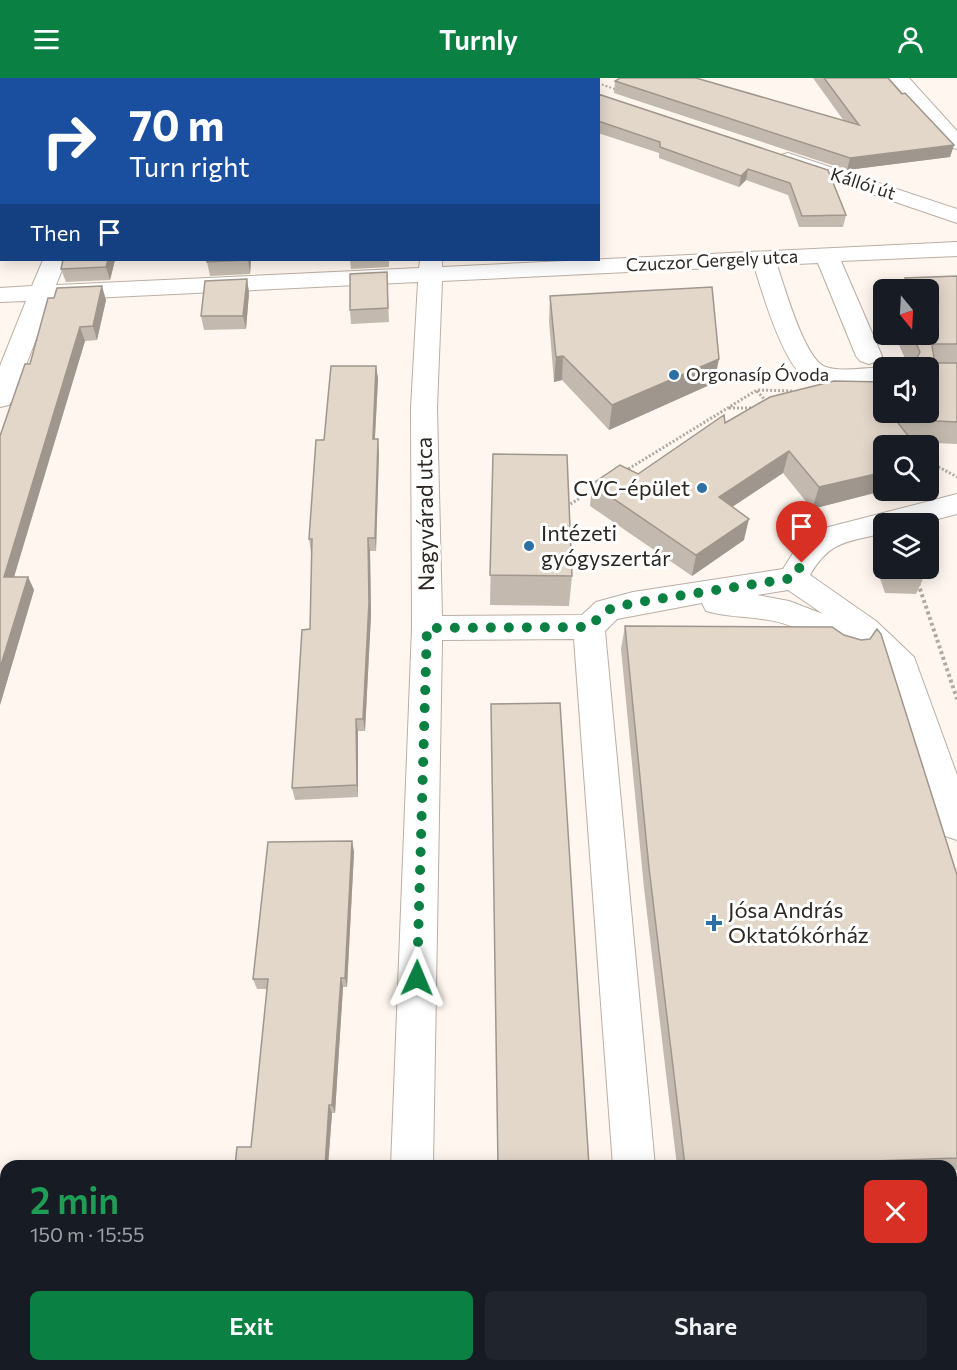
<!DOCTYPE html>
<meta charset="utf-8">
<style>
:root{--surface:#171b24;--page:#20242c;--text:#f1f3f6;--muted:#9ea1a6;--accent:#0b8043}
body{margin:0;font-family:Commissioner,sans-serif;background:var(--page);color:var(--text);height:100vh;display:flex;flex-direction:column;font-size:22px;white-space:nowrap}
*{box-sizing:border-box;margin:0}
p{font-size:20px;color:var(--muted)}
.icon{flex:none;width:33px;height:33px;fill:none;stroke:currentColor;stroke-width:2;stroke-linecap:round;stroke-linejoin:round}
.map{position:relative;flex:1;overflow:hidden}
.sheet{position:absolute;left:0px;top:1082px;width:957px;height:212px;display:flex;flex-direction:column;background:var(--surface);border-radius:18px 18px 0 0;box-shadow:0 3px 15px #0003}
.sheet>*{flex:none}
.top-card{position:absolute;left:0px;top:0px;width:600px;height:183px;box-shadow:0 3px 15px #0003;background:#1a4fa0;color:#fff;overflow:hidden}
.needle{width:39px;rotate:162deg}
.controls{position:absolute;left:873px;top:201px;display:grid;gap:12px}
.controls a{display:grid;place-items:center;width:66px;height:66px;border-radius:9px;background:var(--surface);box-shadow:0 3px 15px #0003;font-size:30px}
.pin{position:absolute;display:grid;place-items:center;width:51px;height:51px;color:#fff;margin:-62px -26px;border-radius:50% 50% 50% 0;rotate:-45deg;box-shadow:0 0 6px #0007}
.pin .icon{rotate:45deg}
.me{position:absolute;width:66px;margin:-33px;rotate:1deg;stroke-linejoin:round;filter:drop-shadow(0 0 4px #0008)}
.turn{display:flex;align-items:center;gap:21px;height:126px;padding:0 30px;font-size:27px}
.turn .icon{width:78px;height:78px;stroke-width:2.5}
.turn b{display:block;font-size:42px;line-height:51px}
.then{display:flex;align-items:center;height:57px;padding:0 30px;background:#0003;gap:12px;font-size:22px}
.round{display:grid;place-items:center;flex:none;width:63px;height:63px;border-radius:9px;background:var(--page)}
.overview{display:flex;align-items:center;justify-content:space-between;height:102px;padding:0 30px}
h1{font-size:36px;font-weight:600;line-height:45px;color:#1e9e55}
.cta{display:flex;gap:12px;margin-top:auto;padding:12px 30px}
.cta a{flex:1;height:69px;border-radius:9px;background:var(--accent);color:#fff;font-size:24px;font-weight:600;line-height:69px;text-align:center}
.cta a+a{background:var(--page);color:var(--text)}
header{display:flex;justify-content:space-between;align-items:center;height:78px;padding:0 30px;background:var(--accent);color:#fff;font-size:27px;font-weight:600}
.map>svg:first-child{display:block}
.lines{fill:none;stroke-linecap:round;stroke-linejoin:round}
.minor-casing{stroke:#bbaea3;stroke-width:2}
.major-casing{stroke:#bbaea3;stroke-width:2}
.path-far3{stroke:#b0a9a3;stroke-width:2;stroke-dasharray:2 2;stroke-linecap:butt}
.path-far2{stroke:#b0a9a3;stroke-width:3;stroke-dasharray:2 2;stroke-linecap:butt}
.path-far1{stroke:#b0a9a3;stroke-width:4;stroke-dasharray:3 3;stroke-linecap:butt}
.path{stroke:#b0a9a3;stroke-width:4.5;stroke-dasharray:4 4;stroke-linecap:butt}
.minor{fill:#fff;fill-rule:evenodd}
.major{fill:#fff;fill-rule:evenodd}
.wall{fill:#c3b9ae}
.shaded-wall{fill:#9f968d}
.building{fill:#e3d7ca;stroke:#9f968d;stroke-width:1.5}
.route{stroke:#0b8043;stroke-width:10;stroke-dasharray:0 18}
.poi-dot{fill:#2b6fa4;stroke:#fff;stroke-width:2}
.labels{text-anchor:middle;stroke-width:6;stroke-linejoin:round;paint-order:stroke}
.far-street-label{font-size:18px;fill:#2c2722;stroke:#fff}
.far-poi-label{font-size:18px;fill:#2c2722;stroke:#fff;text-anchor:start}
.poi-label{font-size:22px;fill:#2c2722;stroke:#fff;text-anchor:start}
.street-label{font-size:22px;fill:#2c2722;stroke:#fff}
</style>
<header><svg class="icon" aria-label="menu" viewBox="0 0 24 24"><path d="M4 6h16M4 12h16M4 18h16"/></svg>Turnly<svg class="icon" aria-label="person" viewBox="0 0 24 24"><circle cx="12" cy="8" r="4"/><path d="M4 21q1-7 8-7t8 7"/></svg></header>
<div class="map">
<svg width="957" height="1292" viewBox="0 0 957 1292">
<rect width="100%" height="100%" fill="#fef6ef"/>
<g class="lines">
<g class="minor-casing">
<path id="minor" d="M 113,0 L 133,0 L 133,2 L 113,2 Z
M 430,0 L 450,0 L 450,2 L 430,2 Z
M 889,0 L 909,0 L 957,53 L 957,71 L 950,69 Z
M 0,12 L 2,12 L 2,24 L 0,24 Z
M 957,164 L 957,178 L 841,183 L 882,278 L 878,283 L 869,286 L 860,283 L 856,278 L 818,185 L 777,187 C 784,207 805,283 826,289 C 844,295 867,288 886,290 L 884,290 L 884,305 C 860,306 827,312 806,300 C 783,287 762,213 754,188 L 442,203 L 437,330 L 442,538 L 582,537 L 596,524 L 633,514 L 783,491 L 800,464 L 817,452 L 957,416 L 957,436 L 919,446 L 884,446 L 884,455 C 848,464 830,462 810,497 L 876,543 L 914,579 L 957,697 L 957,762 L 945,758 L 939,747 L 889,593 L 860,565 L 865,573 L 860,582 C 836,589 819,562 797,551 C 768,536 736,542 706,533 L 702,525 L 617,541 L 605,553 L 655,1088 L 613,1088 L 574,561 L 442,562 L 433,1088 L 391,1088 L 412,550 L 411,330 L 418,204 L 51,222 L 13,321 L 9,327 L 0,329 L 0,288 L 26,223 L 0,224 L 0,210 L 32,208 L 43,182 L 66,182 L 56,207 L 419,190 L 420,182 L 442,182 L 442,189 ZM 788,512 L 823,536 L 789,523 L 757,517 Z
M 951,1123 L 957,1123 L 957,1167 L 951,1167 Z
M 385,1287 L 431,1287 L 431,1292 L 385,1292 Z
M 871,1287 L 917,1287 L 918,1292 L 872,1292 Z"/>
</g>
<g class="major-casing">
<path id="major" d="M 536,0 L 558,0 L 559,2 L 537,2 Z
M 788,75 L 957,131 L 957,145 L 781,85 L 778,81 L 781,77 Z"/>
</g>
<path class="path-far3" d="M 585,0 L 589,2
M 598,5 L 617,12"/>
<path class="path-far2" d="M 757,313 L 768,325
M 729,330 L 755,330
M 928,383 L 957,399
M 625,393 L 757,312 L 793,313
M 567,428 L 595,411"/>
<path class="path-far1" d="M 918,505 L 957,621"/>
<path class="path" d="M 951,1100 L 957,1099"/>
<use href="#minor" class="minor"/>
<use href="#major" class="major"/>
</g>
<path class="wall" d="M 813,0 L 888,0 L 954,67 L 950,79 L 847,92 L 614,15 L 615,3 L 844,43 Z
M 598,16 L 828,92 L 846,137 L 843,149 L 799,149 L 788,117 L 746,102 L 739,109 L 659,80 L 659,75 L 598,55 Z
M 115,182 L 110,202 L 66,204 L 61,191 Z
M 251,182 L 250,196 L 210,198 L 207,184 Z
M 350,182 L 389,182 L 389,189 L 351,191 Z
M 387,194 L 389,244 L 351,246 L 350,232 Z
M 957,198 L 957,366 L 913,364 L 884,412 L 886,412 L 812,431 L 783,395 L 732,429 L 744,462 L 692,498 L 590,428 L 592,406 L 638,396 L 725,345 L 884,334 L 928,290 L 909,290 L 897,262 L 899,256 L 928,256 L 928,212 L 902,212 L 905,200 Z
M 247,201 L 249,215 L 246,251 L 204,252 L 201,238 Z
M 550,218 L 714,305 L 609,352 L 562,302 L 554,304 L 549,243 Z
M 106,222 L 97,262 L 85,263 L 14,499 L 28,499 L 34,512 L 0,627 L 30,286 Z
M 376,288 L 378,301 L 375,361 L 379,375 L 376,473 L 370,473 L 371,537 L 365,653 L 358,653 L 358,719 L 295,722 L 292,710 L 310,551 L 312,475 L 311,475 L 309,461 L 324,362 Z
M 493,376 L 572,498 L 569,528 L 490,527 Z
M 884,466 L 884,490 L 928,490 L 916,516 L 885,515 L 875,486 Z
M 625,548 L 957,797 L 957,1092 L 951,1093 L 951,1088 L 677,1088 L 644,810 L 621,571 Z
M 352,763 L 354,774 L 347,909 L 343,909 L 335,1035 L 332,1035 L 328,1088 L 235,1088 L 251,1069 L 267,911 L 257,911 L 253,901 Z"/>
<path class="shaded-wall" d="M 0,32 L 2,36 L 2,110 L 0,114 Z
M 954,67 L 950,79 L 847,92 L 850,80 Z
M 748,91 L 746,102 L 739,109 L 741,98 Z
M 108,182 L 115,182 L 110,202 L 106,189 Z
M 248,182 L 251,182 L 250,196 Z
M 247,201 L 249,215 L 246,251 L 243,238 Z
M 102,208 L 106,222 L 97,262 L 93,248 Z
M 80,249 L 85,263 L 10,512 L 4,499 Z
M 563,278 L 562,302 L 554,304 L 556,279 Z
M 719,281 L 714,305 L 609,352 L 612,327 Z
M 376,288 L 378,301 L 374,375 L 373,361 Z
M 378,361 L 379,375 L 376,473 L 375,460 Z
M 789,373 L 783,395 L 714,441 L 719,419 Z
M 884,394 L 884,412 L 886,412 L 812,431 L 819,409 Z
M 749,441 L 744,462 L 692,498 L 696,477 Z
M 368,460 L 370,473 L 371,537 L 365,653 L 363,641 Z
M 28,499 L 34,512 L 0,627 L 0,590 Z
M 356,641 L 358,653 L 358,719 L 357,707 Z
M 352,763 L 354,774 L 347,909 L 345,900 Z
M 341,900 L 343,909 L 335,1035 L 332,1027 Z
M 329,1027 L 332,1035 L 328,1088 L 325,1088 Z"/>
<path class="building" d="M 368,0 L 399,0 L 399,2 L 368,2 Z
M 620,0 L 696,0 L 859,47 L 824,0 L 888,0 L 902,16 L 905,15 L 954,67 L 850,80 L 615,3 Z
M 598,16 L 828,92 L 846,137 L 802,138 L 790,105 L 748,91 L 741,98 L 660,69 L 660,64 L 598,43 Z
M 63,182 L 108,182 L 106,189 L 61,191 Z
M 207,182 L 248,182 L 207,184 Z
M 387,194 L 388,230 L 350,232 L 350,196 Z
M 957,198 L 957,266 L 934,266 L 932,268 L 935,285 L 957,285 L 957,344 L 895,341 L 916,368 L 884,368 L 884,394 L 819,409 L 789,373 L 719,419 L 749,441 L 696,477 L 592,406 L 620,387 L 638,396 L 724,337 L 725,345 L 770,319 L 834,303 L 884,304 L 884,334 L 928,334 L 928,290 L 912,290 L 920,274 L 912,256 L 928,256 L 928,212 L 911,212 L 905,200 Z
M 247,201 L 243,238 L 201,238 L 205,203 Z
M 102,208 L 93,248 L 80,249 L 4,499 L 28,499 L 0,590 L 0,358 L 25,286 L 30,286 L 48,220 L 54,220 L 57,210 Z
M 712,209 L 719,281 L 612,327 L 563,278 L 556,279 L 550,218 Z
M 331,288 L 376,288 L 373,361 L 378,361 L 375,460 L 368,460 L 369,524 L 363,641 L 356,641 L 357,707 L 292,710 L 302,552 L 310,551 L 312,461 L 309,461 L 316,362 L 324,362 Z
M 493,376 L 567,377 L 572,498 L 490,497 Z
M 625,548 L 832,549 L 844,557 L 861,562 L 870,561 L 877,551 L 881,556 L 957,797 L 957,1080 L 734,1088 L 685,1088 L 649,790 Z
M 560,625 L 589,1088 L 498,1088 L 491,626 Z
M 352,763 L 345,900 L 341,900 L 332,1027 L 329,1027 L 325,1088 L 235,1088 L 237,1069 L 251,1069 L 268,901 L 253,901 L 268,764 Z
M 517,1287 L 840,1287 L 841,1292 L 518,1292 Z"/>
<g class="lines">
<path class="route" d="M 417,900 L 427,550 L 589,549 L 607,532 L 633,525 L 794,500 L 802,485"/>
</g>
<g class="poi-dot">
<circle cx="674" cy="297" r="6"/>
<circle cx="702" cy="410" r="6"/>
<circle cx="529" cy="468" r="6"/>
<path d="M711 836h6v6h6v6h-6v6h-6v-6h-6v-6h6z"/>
</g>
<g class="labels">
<g class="far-street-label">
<text transform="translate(863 106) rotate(18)" y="6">Kállói út</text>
<text transform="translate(712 183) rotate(-3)" y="6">Czuczor Gergely utca</text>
</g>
<g class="far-poi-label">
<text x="686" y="303">Orgonasíp Óvoda</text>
</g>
<g class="poi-label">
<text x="690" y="418" text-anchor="end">CVC-épület</text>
<text x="541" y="463">Intézeti<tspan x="541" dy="25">gyógyszertár</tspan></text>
<text x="728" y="840">Jósa András<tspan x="728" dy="25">Oktatókórház</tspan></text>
</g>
<g class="street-label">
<text transform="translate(425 436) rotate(-91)" y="8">Nagyvárad utca</text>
</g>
</g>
</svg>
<div class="controls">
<a><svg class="needle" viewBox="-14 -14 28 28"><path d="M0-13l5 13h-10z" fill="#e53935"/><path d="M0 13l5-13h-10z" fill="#9ea1a6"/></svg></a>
<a><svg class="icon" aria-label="sound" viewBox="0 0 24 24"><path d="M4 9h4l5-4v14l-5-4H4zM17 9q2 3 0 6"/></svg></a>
<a><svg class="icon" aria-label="search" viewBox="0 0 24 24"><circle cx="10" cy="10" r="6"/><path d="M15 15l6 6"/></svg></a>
<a><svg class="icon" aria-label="layers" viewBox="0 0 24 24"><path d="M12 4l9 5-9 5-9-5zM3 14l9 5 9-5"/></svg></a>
</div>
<div class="pin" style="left:802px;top:485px;background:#d93025"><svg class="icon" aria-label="arrive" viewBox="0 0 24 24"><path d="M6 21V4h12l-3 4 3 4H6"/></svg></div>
<svg class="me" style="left:417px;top:900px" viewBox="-20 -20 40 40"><path d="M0-17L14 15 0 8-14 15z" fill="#0b8043" stroke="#fff" stroke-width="4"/></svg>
<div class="top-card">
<div class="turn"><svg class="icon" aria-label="right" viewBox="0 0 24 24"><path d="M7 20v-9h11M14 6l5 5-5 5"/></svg><div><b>70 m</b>Turn right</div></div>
<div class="then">Then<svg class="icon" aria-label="arrive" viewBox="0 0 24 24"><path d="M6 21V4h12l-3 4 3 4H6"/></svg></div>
</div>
<section class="sheet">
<div class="overview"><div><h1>2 min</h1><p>150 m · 15:55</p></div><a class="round" style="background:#d93025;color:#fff"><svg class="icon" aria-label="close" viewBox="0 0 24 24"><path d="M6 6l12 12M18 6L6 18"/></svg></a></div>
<div class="cta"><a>Exit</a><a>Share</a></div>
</section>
</div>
